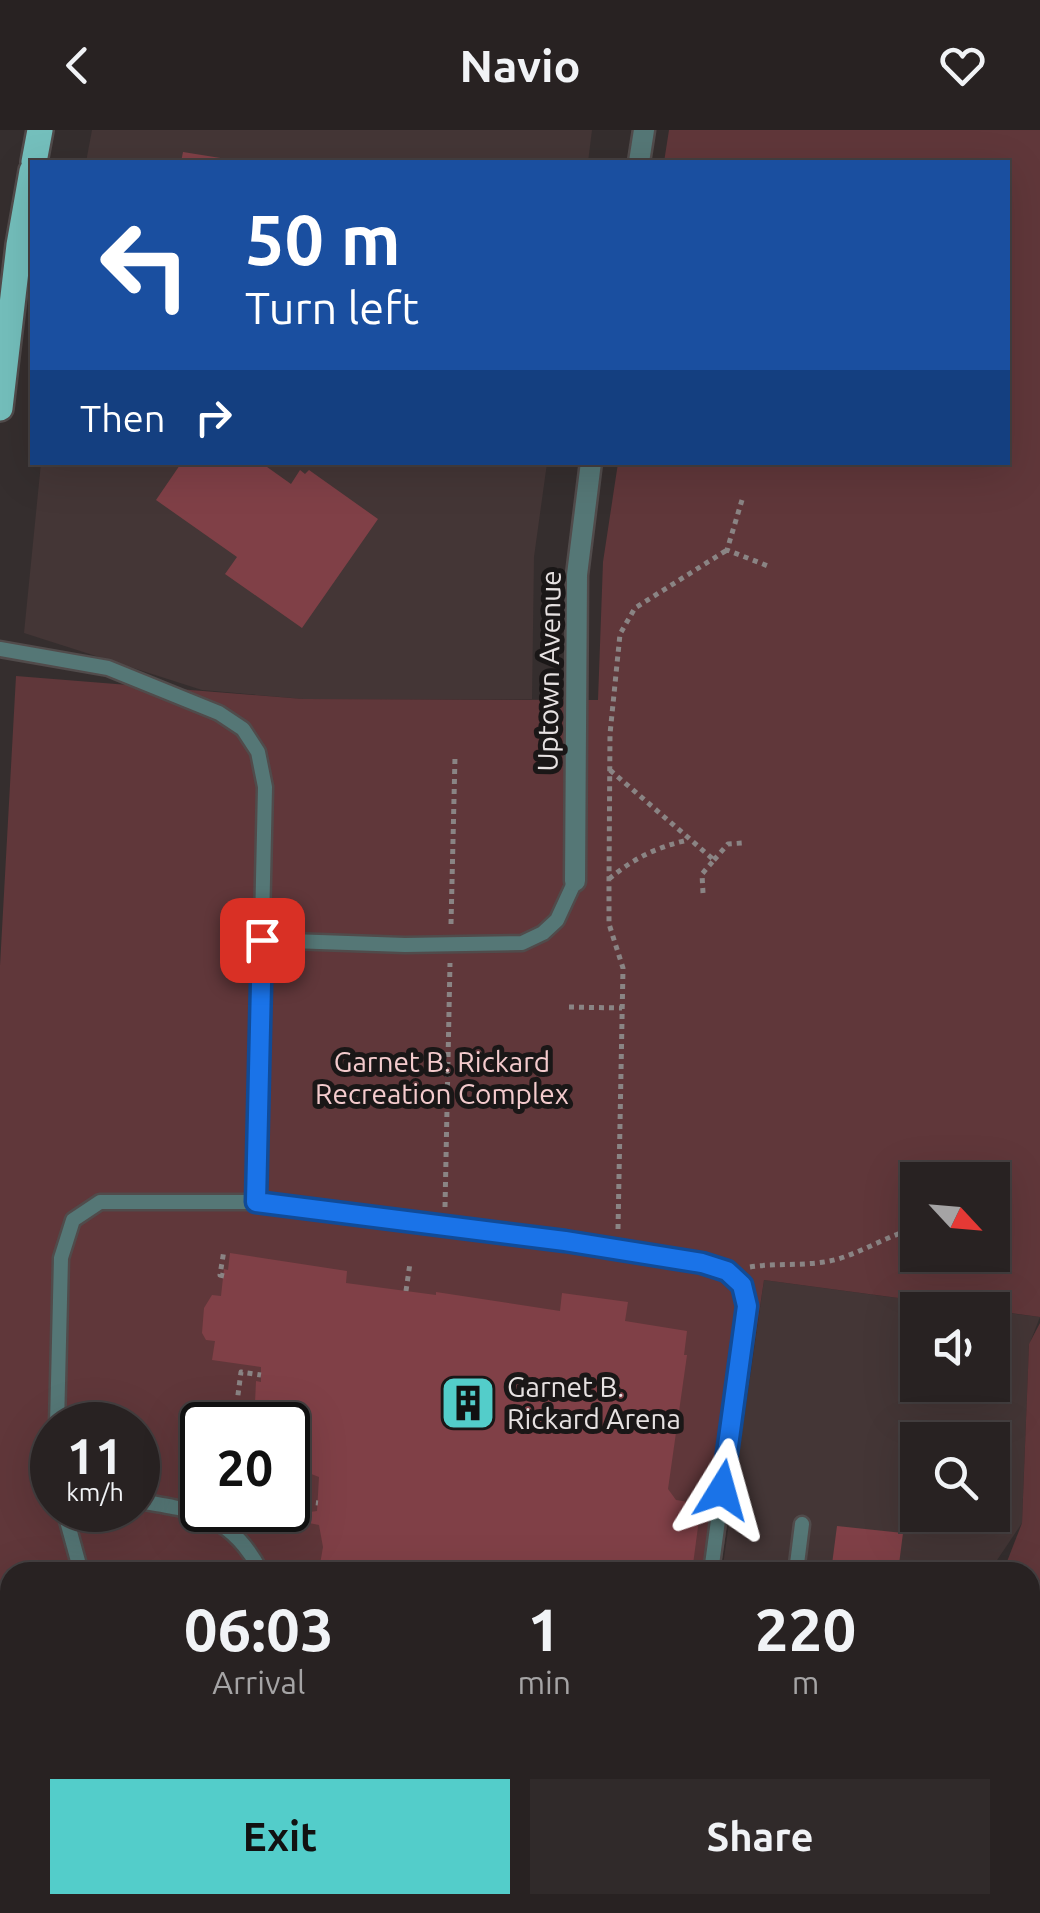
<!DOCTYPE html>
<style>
:root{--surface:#282222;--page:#302a2a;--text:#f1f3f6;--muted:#a5a4a5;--line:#443f40;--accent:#53cdca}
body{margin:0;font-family:Ubuntu,sans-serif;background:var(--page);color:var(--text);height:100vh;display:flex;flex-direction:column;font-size:38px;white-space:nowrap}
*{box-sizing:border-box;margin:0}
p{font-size:32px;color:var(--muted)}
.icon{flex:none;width:55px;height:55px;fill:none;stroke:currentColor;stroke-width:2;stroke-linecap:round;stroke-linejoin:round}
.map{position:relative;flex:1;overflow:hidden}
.details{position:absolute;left:0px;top:1432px;width:1040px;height:352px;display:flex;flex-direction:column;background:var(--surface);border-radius:30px 30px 0 0;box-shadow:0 10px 40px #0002,0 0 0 2px var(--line)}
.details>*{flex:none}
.banner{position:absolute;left:30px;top:30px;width:980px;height:305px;border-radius:0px;box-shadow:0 10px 40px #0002,0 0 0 2px var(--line);background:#1a4fa0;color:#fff;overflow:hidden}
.needle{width:65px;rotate:116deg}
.controls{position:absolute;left:900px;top:1032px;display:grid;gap:20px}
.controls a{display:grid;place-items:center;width:110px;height:110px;border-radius:0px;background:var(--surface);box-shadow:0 10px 40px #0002,0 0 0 2px var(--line);font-size:50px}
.speed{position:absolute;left:30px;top:1272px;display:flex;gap:20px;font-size:50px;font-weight:700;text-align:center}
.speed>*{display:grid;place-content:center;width:130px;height:130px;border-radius:50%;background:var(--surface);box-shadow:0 10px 40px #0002,0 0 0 2px var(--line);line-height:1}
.speed small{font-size:25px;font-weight:400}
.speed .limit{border:5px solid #111;border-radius:15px;background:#fff;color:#111}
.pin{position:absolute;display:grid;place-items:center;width:85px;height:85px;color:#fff;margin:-42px;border-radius:20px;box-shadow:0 5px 15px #0006}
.me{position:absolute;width:110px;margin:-55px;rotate:8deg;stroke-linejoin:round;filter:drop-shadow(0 0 8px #0008)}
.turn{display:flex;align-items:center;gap:35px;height:210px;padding:0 50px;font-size:45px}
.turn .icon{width:130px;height:130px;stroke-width:2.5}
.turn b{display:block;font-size:70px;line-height:85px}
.then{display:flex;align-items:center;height:95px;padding:0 50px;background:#0003;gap:20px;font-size:38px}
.eta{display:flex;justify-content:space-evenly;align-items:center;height:170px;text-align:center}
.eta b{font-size:60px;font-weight:600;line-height:70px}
.cta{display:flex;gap:20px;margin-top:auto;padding:20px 50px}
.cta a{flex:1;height:115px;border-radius:0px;background:var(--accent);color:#111;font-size:40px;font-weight:600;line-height:115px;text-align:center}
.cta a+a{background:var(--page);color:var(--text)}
header{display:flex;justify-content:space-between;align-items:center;height:130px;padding:0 50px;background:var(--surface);font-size:45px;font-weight:600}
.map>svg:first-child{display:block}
.built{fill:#443636;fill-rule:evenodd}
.green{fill:#60373a;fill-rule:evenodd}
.building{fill:#804047}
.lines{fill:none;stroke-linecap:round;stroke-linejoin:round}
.lane-casing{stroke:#514b4b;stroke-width:19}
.street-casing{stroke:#514b4b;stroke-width:25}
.secondary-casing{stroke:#514b4b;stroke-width:25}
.primary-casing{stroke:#514b4b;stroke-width:30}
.path{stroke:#8a8484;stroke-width:5;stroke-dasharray:5 5;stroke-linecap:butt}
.lane{stroke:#557776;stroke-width:14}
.street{stroke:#557776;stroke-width:20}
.secondary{stroke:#67a09d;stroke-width:20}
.primary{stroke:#74bfbc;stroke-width:25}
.route-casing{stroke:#114b97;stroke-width:25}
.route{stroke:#1a73e8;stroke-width:18}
.labels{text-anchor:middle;stroke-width:10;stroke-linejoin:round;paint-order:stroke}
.street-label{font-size:28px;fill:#e7e2e2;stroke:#1a1717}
.park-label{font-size:28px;fill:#f4cbcd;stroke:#1a1717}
.poi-label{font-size:28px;fill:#e7e2e2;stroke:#1a1717;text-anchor:start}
</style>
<header><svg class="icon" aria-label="back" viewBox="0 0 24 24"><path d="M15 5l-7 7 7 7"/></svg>Navio<svg class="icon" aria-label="heart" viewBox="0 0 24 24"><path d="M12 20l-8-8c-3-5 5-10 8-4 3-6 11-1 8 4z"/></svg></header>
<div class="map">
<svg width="1040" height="1783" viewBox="0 0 1040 1783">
<rect width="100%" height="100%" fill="#352e2e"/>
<path class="built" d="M 92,0 L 592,0 L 588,32 L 86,32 Z
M 41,333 L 547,333 L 534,427 L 532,569 L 303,569 L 202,560 L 24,503 Z
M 764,1150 L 987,1180 L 918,1180 L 918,1255 L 992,1255 L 993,1181 L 1040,1187 L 1029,1215 L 1022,1393 L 989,1442 L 722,1442 ZM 918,1310 L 992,1310 L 992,1385 L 918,1385 Z
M 672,1775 L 880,1775 L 877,1783 L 670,1783 Z"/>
<path class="green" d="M 669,0 L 1040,0 L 1040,1187 L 764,1150 L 720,1442 L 10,1442 L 10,1617 L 6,1620 L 0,1606 L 0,836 L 16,546 L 303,569 L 598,570 L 603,432 L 618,333 L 1008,332 L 1008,32 L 664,32 ZM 918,1050 L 992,1050 L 992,1125 L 918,1125 ZM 52,1295 L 138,1295 L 138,1380 L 52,1380 ZM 202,1295 L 288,1295 L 288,1380 L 202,1380 Z
M 1040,1193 L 1040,1526 L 1030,1548 L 1030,1442 L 1003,1442 L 1022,1393 L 1029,1214 Z
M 549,1775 L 671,1775 L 670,1783 L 586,1783 Z"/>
<path class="building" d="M 183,22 L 233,30 L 233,32 L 181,32 Z
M 182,332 L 260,332 L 291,354 L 300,340 L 305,344 L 309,340 L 378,389 L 302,498 L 225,444 L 237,427 L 156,370 Z
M 230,1123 L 347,1141 L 346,1153 L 436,1165 L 436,1162 L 560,1181 L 562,1163 L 628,1172 L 625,1191 L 687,1201 L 684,1225 L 687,1225 L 668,1359 L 676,1370 L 701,1374 L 692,1442 L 668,1439 L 668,1442 L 319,1440 L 323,1417 L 319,1395 L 309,1393 L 310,1382 L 317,1381 L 319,1347 L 288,1335 L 288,1295 L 254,1295 L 256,1251 L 261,1252 L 261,1237 L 212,1230 L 215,1211 L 206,1210 L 202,1203 L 204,1178 L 212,1165 L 221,1166 L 224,1139 L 228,1140 Z
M 837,1396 L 903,1403 L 898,1442 L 831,1442 Z"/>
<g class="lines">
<g class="lane-casing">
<path id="lane" d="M 0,519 L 108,538 L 219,583 L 243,599 L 258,622 L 265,657 L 256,1072
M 262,810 L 405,815 L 522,813 L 543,803 L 557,790 L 575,751
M 57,1295 L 61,1128 L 73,1090 L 100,1072 L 256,1072 L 565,1111 L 702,1133 L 727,1141 L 742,1155 L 747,1176 L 711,1442
M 138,1371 C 196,1380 233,1386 261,1442
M 64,1380 L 81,1442
M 796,1442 L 802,1394
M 649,1783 L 650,1775
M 802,1783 L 803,1775"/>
</g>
<g class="street-casing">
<path id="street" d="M 639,32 L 644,0
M 575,751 L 577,445 L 591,332
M 1030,1706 L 1040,1673
M 1018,1783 L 1019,1775"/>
</g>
<g class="secondary-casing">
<path id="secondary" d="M 0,1716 L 10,1718
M 338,1775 L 377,1783"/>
</g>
<g class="primary-casing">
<path id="primary" d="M 34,32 L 40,0
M 0,278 L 19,115 L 32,41
M 0,1637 L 10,1643
M 67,1783 L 81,1775"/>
</g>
<path class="path" d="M 742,370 L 727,420 L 768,436
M 610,640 L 714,730 L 702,744 L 703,763
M 714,730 L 728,714 L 742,713
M 609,749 C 634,728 657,717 688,710
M 451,794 L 455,627
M 569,877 L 622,878
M 445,1077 L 450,833
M 618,1099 L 623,838 L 609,794 L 609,749 L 610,604 L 620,504 L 635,478 L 727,420
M 750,1137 C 781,1132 813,1138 844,1127 C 869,1118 891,1105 918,1097
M 224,1146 L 220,1145 L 224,1120
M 406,1161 L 410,1133
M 234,1295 L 241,1242 L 261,1245
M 288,1378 L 299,1371 L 318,1373
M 263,1392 L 284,1380
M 588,1775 L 625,1783"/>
<use href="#lane" class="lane"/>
<use href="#street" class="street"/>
<use href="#secondary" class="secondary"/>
<use href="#primary" class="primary"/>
</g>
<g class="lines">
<g class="route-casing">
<path id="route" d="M 262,810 L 256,1072 L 565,1111 L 702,1133 L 727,1141 L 742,1155 L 747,1176 L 722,1360"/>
</g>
<use href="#route" class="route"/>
</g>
<defs>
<g id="building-square" transform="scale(2.875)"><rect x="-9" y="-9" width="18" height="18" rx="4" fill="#53cdca" stroke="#1a1717"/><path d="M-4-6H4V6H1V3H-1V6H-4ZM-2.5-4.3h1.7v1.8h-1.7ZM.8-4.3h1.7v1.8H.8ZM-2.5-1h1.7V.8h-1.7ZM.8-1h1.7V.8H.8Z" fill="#111"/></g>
</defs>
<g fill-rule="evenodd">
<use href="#building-square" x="468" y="1273"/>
</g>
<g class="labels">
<g class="street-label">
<text transform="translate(549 541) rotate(-89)" y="10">Uptown Avenue</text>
</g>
<g class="park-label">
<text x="442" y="942">Garnet B. Rickard<tspan x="442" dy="32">Recreation Complex</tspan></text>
</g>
<g class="poi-label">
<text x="507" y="1267">Garnet B.<tspan x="507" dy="32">Rickard Arena</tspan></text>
</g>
</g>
</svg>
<div class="controls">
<a><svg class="needle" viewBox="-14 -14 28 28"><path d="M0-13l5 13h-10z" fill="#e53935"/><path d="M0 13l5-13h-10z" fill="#a5a4a5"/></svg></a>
<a><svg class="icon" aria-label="sound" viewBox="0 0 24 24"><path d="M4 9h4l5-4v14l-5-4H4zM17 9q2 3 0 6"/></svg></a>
<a><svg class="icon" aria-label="search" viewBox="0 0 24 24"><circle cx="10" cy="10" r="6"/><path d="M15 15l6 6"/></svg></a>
</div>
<div class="speed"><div>11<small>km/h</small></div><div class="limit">20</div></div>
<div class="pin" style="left:262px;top:810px;background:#d93025"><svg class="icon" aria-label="arrive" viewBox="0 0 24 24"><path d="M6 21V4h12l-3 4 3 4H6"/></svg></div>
<svg class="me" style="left:722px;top:1360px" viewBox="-20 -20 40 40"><path d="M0-17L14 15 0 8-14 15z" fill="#1a73e8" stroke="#fff" stroke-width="4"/></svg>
<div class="banner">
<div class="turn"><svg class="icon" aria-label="left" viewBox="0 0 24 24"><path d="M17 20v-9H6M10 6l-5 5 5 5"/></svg><div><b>50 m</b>Turn left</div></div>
<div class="then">Then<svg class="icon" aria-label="right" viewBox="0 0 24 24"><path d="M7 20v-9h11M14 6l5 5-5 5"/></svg></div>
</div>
<section class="details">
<div class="eta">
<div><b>06:03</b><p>Arrival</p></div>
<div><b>1</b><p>min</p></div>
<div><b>220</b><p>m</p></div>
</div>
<div class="cta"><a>Exit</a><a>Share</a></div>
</section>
</div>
